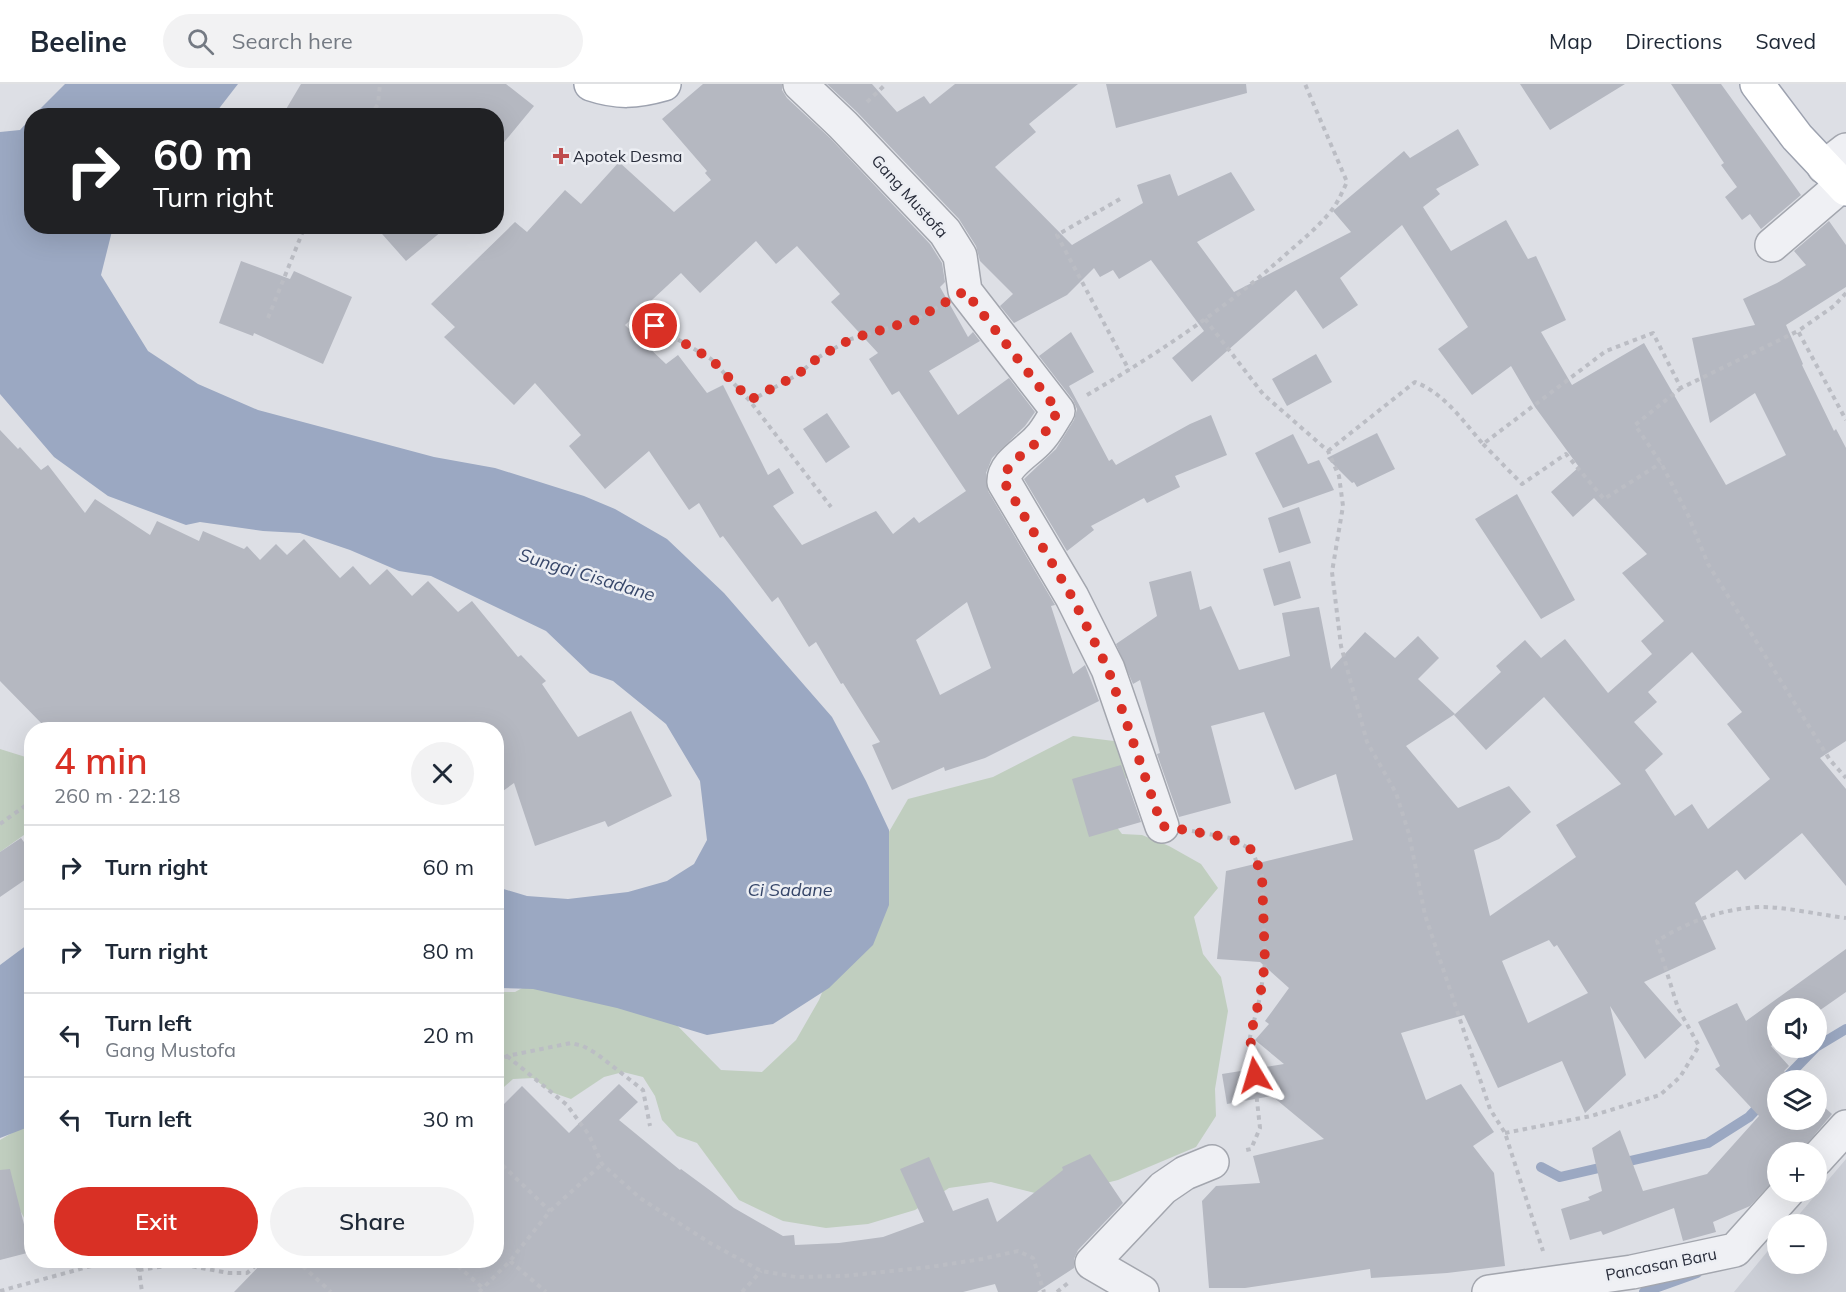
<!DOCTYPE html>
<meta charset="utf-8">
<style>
:root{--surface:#fff;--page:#f2f2f3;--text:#1f2937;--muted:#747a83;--line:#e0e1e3;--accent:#d93025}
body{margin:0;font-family:Mulish,sans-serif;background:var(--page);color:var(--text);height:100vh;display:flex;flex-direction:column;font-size:22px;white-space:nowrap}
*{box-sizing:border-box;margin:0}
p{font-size:20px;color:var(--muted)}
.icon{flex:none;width:33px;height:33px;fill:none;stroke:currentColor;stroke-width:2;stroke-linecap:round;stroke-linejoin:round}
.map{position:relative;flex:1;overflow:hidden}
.sheet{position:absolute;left:24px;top:638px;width:480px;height:546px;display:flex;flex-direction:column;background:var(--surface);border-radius:24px;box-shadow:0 6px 24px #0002}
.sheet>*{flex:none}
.guide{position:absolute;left:24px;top:24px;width:480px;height:126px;border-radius:24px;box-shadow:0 6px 24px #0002;background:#202124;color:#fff;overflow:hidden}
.fabs{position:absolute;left:1767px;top:914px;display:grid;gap:12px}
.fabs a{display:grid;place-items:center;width:60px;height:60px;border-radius:50%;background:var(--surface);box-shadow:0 6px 24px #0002;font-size:30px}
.pin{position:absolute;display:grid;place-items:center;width:51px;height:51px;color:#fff;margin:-26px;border:3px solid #fff;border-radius:50%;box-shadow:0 2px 6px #0007}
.me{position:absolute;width:66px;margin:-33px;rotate:353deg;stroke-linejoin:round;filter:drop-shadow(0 0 4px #0008)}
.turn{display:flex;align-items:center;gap:21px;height:126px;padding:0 30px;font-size:27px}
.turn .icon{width:78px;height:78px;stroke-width:2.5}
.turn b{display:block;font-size:42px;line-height:51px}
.round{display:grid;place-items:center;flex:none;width:63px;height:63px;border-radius:32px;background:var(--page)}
.overview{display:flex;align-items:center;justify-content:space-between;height:102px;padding:0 30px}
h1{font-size:36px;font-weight:600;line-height:45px;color:var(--accent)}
.cta{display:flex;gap:12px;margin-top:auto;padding:12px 30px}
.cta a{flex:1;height:69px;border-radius:36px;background:var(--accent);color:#fff;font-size:24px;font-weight:600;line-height:69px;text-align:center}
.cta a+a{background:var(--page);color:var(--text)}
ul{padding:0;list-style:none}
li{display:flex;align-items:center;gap:18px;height:84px;padding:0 30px;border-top:2px solid var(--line)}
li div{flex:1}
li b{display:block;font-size:22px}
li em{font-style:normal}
header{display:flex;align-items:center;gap:36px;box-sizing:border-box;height:84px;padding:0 30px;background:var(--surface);border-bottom:2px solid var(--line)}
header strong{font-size:28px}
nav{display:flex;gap:33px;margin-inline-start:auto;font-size:21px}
.search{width:420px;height:54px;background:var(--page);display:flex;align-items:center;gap:15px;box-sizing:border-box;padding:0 21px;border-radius:33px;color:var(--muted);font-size:22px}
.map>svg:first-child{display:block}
.built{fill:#cbced6}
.green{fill:#c0cebf}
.water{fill:#9ba8c2}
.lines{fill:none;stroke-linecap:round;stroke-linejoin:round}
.stream{stroke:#9ba8c2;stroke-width:10}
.building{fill:#b5b8c1;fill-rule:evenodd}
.minor-casing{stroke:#a3a6ae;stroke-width:36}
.major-casing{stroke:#9da2af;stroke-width:36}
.path{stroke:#bbbdc4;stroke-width:4;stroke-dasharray:4.5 4.5;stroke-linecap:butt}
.minor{stroke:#eff0f4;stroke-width:33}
.major{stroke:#fff;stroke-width:33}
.route{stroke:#d93025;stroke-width:10;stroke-dasharray:0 18}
.poi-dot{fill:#bf4d4e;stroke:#eceef3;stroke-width:2}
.labels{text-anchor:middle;stroke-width:5;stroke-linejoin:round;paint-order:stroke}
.poi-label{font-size:16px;fill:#282c3a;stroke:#eceef3;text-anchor:start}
.street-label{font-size:16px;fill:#282c3a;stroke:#eceef3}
.water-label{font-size:18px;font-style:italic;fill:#364669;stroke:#eceef3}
</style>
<header>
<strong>Beeline</strong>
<div class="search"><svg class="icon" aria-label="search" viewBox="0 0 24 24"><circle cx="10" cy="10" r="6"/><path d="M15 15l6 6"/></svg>Search here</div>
<nav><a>Map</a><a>Directions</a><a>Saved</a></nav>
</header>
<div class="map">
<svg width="1846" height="1208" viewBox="0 0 1846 1208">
<rect width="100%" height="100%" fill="#dddfe5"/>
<path class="built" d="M 1846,1075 L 1846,1208 L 1734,1208 L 1777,1156 L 1778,1179 L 1816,1179 L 1816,1140 L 1791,1140 Z"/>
<path class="green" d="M 1073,652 L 1114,657 L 1129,692 L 1098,718 L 1122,750 L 1142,751 L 1169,762 L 1201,780 L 1218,804 L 1194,833 L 1203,870 L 1221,893 L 1228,927 L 1215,1005 L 1216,1032 L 1196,1063 L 1118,1096 L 1078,1106 L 1035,1109 L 991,1098 L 949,1104 L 915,1126 L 868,1140 L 826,1144 L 783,1137 L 739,1116 L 697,1059 L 677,1052 L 662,1036 L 655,1012 L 643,993 L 623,988 L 604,993 L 571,1015 L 551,1008 L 533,994 L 513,995 L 497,1009 L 497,908 L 515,908 L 553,887 L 665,929 L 721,986 L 762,988 L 796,956 L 819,916 L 886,753 L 908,715 L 993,693 Z
M 0,665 L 32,675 L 31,746 L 0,768 Z
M 31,1040 L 31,1151 C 25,1133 18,1118 0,1109 L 0,1056 L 24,1042 Z"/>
<path class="water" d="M 65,0 L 238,0 L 214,31 L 34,31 Z
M 31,34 L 32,142 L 113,143 L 101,191 L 148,267 L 198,300 L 258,326 L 434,373 L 495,384 L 584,412 L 615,425 L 667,455 L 724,509 L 832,633 L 866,697 L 889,746 L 889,821 L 873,861 L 829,904 L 773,940 L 707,951 L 617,924 L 533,905 L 497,904 L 497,803 L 527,812 L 568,815 L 628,808 L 667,797 L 694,780 L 707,756 L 700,697 L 666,640 L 613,597 L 590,589 L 546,547 L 431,492 L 399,487 L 350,466 L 300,449 L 263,447 L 200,438 L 186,441 L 108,412 L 54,373 L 0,310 L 0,48 L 20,46 Z
M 31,858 L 31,1042 L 0,1054 L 0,881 Z"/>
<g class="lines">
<path class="stream" d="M 1816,963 L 1846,945
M 1784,996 L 1816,963
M 1541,1083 L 1560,1093 L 1708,1059 L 1749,1033 L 1763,1018
M 1644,1208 L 1697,1189"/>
</g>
<path class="building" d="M 301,0 L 506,0 L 534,22 L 496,68 L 496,32 L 282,32 Z
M 703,0 L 782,0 L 782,6 L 787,14 L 830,54 L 930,160 L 942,179 L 945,198 L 940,203 L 968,253 L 973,248 L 980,257 L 929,287 L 958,331 L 1009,294 L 1035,328 L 1025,342 L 992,374 L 986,389 L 988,407 L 1055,521 L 1051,522 L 1073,590 L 1085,581 L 1099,617 L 985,674 L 945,687 L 944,683 L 892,706 L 872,661 L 880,658 L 843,599 L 841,600 L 816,558 L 809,563 L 778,513 L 772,518 L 723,452 L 720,454 L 699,419 L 689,426 L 649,367 L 605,405 L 569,362 L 581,351 L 535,299 L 514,321 L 444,253 L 455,243 L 431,220 L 515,138 L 527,148 L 565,106 L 581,120 L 619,78 L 674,128 L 711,96 L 705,89 L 707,87 L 662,35 ZM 756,157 L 776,180 L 797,162 L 840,210 L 831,218 L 878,269 L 869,275 L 892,311 L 899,307 L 966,407 L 919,439 L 914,433 L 893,450 L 876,427 L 802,461 L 773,422 L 794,409 L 779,384 L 768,391 L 723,301 L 707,309 L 678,271 L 666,280 L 625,241 L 681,189 L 700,209 ZM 967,518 L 991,584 L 940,611 L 916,556 Z
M 827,0 L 872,0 L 897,28 L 924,12 L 930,20 L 955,0 L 1078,0 L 1029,40 L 1036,48 L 995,83 L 1072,161 L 1143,119 L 1137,101 L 1170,90 L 1178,112 L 1231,88 L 1255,126 L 1197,158 L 1234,208 L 1351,148 L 1333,127 L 1404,67 L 1410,74 L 1458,45 L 1479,81 L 1436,105 L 1440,110 L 1423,123 L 1451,167 L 1506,136 L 1528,175 L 1536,172 L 1566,236 L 1541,248 L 1572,301 L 1644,259 L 1726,401 L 1786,371 L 1755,309 L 1710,339 L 1692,254 L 1755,241 L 1743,215 L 1777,199 L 1806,181 L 1794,167 L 1829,137 L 1846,161 L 1846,203 L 1786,241 L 1803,280 L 1802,281 L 1834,347 L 1836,345 L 1846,364 L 1846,657 L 1820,674 L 1846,705 L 1846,802 L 1802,749 L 1745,796 L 1737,786 L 1695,819 L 1716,865 L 1644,898 L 1682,941 L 1645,975 L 1610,922 L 1626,991 L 1585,1029 L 1562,977 L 1498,1004 L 1464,931 L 1401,949 L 1426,1016 L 1461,1000 L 1494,1048 L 1473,1062 L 1494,1089 L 1505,1182 L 1447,1189 L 1371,1194 L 1370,1185 L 1245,1204 L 1209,1204 L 1202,1117 L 1216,1102 L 1260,1099 L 1253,1072 L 1324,1055 L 1272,1012 L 1227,1020 L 1222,990 L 1284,980 L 1255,956 L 1269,940 L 1265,937 L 1289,904 L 1260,878 L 1217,875 L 1226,787 L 1353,756 L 1336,690 L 1295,706 L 1264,628 L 1211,642 L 1231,719 L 1179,733 L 1157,670 L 1160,669 L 1140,596 L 1133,600 L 1116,560 L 1157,532 L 1149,498 L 1191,487 L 1200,526 L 1211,522 L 1239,586 L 1290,572 L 1282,529 L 1319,523 L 1331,585 L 1365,548 L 1395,574 L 1418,552 L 1439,574 L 1418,595 L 1455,630 L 1406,662 L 1458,724 L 1509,702 L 1531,728 L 1499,755 L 1474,766 L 1490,832 L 1576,773 L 1556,741 L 1621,700 L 1544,613 L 1486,666 L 1454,631 L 1501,588 L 1496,582 L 1525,556 L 1541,574 L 1565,555 L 1608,609 L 1652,570 L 1641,557 L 1664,537 L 1622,489 L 1647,470 L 1594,414 L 1573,433 L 1551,408 L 1579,383 L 1535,323 L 1511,282 L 1472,311 L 1438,265 L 1468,243 L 1402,141 L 1340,194 L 1358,221 L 1323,245 L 1296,206 L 1192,298 L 1172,274 L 1204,247 L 1151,176 L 1119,195 L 1113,186 L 1100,193 L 1094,184 L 1067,211 L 1014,239 L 1000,222 L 1013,210 L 980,177 L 976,162 L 959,135 L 857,28 ZM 1692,568 L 1742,628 L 1727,640 L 1770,695 L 1708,745 L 1692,720 L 1675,732 L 1645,686 L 1663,670 L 1634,638 L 1657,618 L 1648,608 ZM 1549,856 L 1554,863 L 1557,861 L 1588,909 L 1528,939 L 1502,877 Z
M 1106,0 L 1246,0 L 1247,9 L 1116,44 Z
M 1520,0 L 1625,0 L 1550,46 Z
M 1671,0 L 1721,0 L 1801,111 L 1761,145 L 1750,130 L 1742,136 L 1725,113 L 1737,103 L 1721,81 L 1724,79 Z
M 375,142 L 448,142 L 406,177 Z
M 241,177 L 290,195 L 294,187 L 352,213 L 323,280 L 254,249 L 253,252 L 219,239 Z
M 1071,248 L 1094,288 L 1069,302 L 1109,377 L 1112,375 L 1116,381 L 1190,340 L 1211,331 L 1227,371 L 1175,392 L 1180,403 L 1147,419 L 1144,414 L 1091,442 L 1094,446 L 1067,467 L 1024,395 L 1056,365 L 1074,336 L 1077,325 L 1073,316 L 1039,272 Z
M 1316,270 L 1332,298 L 1287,322 L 1272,295 Z
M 827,329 L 850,363 L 826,379 L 803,345 Z
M 0,346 L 18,365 L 20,363 L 41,386 L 48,381 L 85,429 L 95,415 L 150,451 L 157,437 L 199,457 L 203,447 L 244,465 L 247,462 L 260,476 L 276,460 L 287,471 L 304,455 L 340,494 L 353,482 L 370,501 L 387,485 L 412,512 L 428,497 L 458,528 L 472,517 L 518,573 L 521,571 L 546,597 L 542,600 L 578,653 L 631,627 L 672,712 L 608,743 L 605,737 L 535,762 L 514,699 L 496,712 L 496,645 L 47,645 L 0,597 Z
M 1377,349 L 1395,385 L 1357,403 L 1354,398 L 1352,399 L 1327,374 Z
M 1293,350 L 1308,380 L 1319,376 L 1334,406 L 1283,424 L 1255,369 Z
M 1517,410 L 1575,516 L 1541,535 L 1475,435 Z
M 1299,423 L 1311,459 L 1279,469 L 1268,434 Z
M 1290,477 L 1301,514 L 1274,522 L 1263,485 Z
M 1121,681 L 1141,738 L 1089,753 L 1072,695 Z
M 21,754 L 32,769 L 32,791 L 0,813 L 0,768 Z
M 1846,865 L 1846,908 L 1816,929 L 1816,924 L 1778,924 L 1778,957 L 1771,962 L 1789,982 L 1784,987 L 1794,996 L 1778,996 L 1778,1035 L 1816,1035 L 1816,1016 L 1832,1030 L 1800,1068 L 1778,1068 L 1778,1092 L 1750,1122 L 1713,1138 L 1716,1148 L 1683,1157 L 1674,1124 L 1603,1151 L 1601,1147 L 1570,1156 L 1561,1125 L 1590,1116 L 1588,1113 L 1602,1107 L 1592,1064 L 1620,1046 L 1643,1107 L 1707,1090 L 1759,1032 L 1715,985 L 1720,982 L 1698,938 L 1737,919 L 1746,937 Z
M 619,1000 L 638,1018 L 619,1036 L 680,1086 L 681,1085 L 734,1124 L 783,1152 L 794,1151 L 795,1161 L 839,1159 L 883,1153 L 924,1138 L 900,1085 L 929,1073 L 953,1127 L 988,1114 L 997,1138 L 1063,1086 L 1062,1083 L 1090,1070 L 1123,1119 L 1078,1166 L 1074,1175 L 1074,1184 L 1037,1208 L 998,1208 L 995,1200 L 963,1208 L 234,1208 L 265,1176 L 496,1176 L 496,1028 L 522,1002 L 569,1049 Z
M 10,1085 L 31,1168 L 0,1176 L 0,1086 Z"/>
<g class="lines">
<g class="minor-casing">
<path id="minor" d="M 800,0 L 843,41 L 945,148 L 960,172 L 965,207 L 1058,327 C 1052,336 1047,347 1039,355 C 1028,368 1003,380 1004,398 L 1072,513 L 1108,585 L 1162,742
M 1824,83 L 1846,66
M 1772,161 L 1842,101
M 1816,1076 L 1846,1043
M 1142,1208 L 1092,1179 L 1163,1104 L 1185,1089 L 1212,1078
M 1489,1208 L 1553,1199
M 1554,1208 L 1553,1199 L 1632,1188 L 1735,1166 L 1788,1107"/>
</g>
<g class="major-casing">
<path id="major" d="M 591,0 C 618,9 636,8 664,0
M 1757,0 L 1797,53 L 1846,105"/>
</g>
<path class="path" d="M 867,18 L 886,0
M 370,32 L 378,20 L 380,0
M 1120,115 L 1057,151 L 1129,286
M 1846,209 L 1834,222 L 1798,247 L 1846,336
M 268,234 L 305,142
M 1205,235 L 1263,310 L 1328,367 L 1339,392 L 1343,422 L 1332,488 L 1341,562 L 1367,658 L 1396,709 L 1409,750 L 1425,831 L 1490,1025 L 1505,1049 L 1543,1167
M 655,242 L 711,275 L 750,317 L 831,423
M 1681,304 L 1635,341 L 1661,379 L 1688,431 L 1708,480 L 1830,676 L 1846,694
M 1087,311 C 1157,270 1225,225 1285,171 C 1302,156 1321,141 1334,123 C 1339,116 1343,106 1347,98 L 1305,0
M 750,317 L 797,291 L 819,273 L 851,255 L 915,236 L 938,223
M 1483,360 L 1522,400 L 1566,370 L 1604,415 L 1661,379
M 1328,367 L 1415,298 C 1444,309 1463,337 1483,360 L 1606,267 L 1653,249 L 1681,304 L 1798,247
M 0,740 L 32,717
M 1192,747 L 1230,754 L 1252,766 L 1262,792 L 1265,879 L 1260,913 L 1250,953 L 1260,1044 L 1251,1065 L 1242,1067
M 507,972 L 567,1021 L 589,1051 L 602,1080 L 640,1114 L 710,1159 L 761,1187 L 796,1193 L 844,1192 L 930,1183 L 982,1175 L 1018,1167 L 1033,1174 L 1044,1208
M 496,977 L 507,972 L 571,959 L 583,962 L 597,970 L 643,1006 L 650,1042
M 1505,1049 L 1591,1032 L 1660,1011 L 1680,993 L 1699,962 L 1678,924 L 1657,857 C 1689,837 1724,824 1762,823 C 1786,823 1821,831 1846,834
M 496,1075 L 550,1127
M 132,1176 L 139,1186 L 142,1208
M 296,1176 L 331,1208
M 451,1176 L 483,1204
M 510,1177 L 546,1208
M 139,1186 L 179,1180 L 229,1189 L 247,1189 L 262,1176
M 0,1207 L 113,1176
M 479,1208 L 510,1177 L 550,1127 L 602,1080
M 742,1208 L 761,1187
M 1057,1208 L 1068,1199"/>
<use href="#minor" class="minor"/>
<use href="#major" class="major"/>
</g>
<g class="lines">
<path class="route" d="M 655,242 L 711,275 L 750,316 L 797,291 L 819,273 L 851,255 L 915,236 L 965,207 L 1058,327 C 1052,336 1047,347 1040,355 C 1028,368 1003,380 1004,398 L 1072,513 L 1108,585 L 1162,742 L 1230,754 L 1252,766 L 1262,792 L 1265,879 L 1260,913 L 1250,953 L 1255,991"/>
</g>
<path class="poi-dot" d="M558 63h6v6h6v6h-6v6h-6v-6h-6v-6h6z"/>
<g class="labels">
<g class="poi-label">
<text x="573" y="78">Apotek Desma</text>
</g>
<g class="street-label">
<text transform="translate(910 112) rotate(48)" y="6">Gang Mustofa</text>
<text transform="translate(1661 1180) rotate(-11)" y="6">Pancasan Baru</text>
</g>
<g class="water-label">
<text transform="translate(587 491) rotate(17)" y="6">Sungai Cisadane</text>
<text x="790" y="812">Ci Sadane</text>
</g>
</g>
</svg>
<div class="fabs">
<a><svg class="icon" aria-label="sound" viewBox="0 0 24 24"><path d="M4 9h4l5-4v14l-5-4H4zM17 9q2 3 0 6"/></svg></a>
<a><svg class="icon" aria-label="layers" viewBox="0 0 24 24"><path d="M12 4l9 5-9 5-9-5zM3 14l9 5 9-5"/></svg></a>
<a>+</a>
<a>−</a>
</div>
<div class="pin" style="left:655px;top:242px;background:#d93025"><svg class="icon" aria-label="arrive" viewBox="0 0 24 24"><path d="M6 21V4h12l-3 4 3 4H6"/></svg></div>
<svg class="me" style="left:1255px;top:991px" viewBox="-20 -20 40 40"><path d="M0-17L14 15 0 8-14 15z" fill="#d93025" stroke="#fff" stroke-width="4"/></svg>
<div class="guide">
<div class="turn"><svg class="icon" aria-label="right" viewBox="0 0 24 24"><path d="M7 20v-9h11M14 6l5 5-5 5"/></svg><div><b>60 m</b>Turn right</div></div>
</div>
<section class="sheet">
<div class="overview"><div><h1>4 min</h1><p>260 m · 22:18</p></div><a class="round"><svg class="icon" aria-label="close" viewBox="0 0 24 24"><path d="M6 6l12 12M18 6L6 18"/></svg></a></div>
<ul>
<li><svg class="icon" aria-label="right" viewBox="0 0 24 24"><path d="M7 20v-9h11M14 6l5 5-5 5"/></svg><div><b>Turn right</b></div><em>60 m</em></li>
<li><svg class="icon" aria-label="right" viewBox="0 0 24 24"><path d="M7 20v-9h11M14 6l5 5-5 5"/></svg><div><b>Turn right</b></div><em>80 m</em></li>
<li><svg class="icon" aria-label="left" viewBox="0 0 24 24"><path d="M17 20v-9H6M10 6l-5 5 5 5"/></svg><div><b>Turn left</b><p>Gang Mustofa</p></div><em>20 m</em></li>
<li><svg class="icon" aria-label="left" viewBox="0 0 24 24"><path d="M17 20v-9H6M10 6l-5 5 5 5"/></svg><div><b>Turn left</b></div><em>30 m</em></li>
</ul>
<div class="cta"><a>Exit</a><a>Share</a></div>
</section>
</div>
